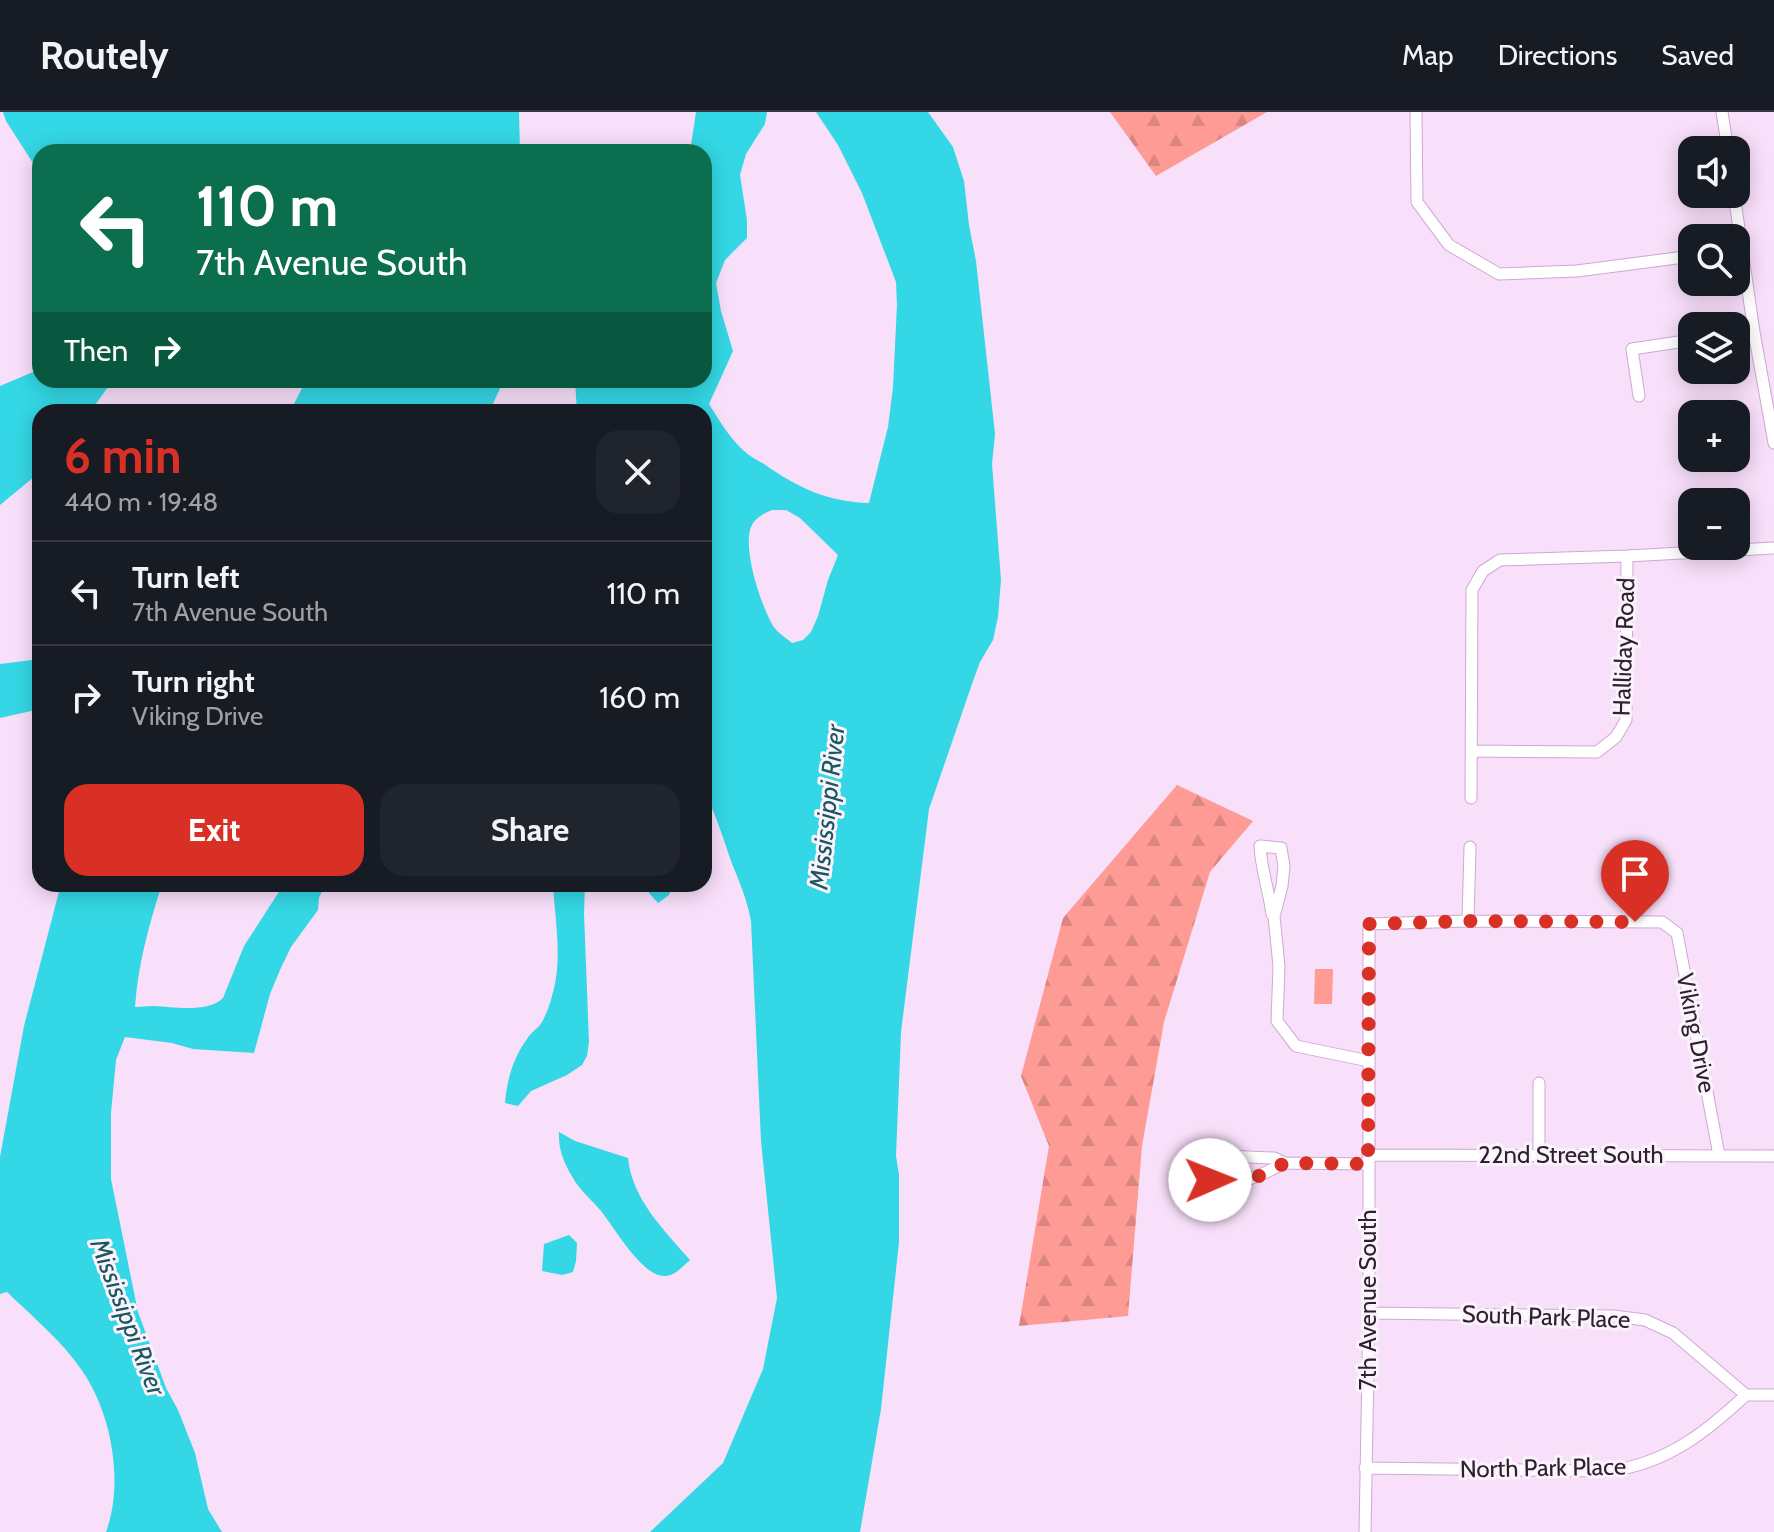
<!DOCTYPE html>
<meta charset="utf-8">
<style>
:root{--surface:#171b24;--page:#20242c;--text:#f1f3f6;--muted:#9ea1a6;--line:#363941;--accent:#d93025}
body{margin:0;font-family:Cabin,sans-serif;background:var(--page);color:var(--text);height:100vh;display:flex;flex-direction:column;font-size:30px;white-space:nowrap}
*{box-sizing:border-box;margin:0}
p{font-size:26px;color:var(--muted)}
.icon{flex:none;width:44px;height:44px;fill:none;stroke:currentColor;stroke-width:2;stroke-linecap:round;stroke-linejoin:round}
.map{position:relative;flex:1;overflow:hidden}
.panel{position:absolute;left:32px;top:292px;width:680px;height:488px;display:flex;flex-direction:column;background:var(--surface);border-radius:24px;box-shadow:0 4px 20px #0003}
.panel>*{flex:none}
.banner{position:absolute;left:32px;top:32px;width:680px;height:244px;border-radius:24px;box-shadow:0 4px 20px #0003;background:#0b6e4f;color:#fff;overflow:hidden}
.fabs{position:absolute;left:1678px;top:24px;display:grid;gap:16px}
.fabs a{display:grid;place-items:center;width:72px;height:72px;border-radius:16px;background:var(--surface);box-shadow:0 4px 20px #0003;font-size:40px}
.pin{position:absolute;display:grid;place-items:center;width:68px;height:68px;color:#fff;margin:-82px -34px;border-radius:50% 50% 50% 0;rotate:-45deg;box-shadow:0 0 8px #0007}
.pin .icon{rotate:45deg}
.me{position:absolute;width:88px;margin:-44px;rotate:89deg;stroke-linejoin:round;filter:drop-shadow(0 0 6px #0008)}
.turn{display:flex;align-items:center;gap:28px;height:168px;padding:0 32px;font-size:36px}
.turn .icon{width:104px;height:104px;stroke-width:2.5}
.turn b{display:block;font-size:56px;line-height:68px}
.then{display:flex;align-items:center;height:76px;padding:0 32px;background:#0003;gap:16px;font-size:30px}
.round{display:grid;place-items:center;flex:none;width:84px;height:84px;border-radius:24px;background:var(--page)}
.head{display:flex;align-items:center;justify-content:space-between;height:136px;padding:0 32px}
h1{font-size:48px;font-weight:800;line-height:60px;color:var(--accent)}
.action{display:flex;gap:16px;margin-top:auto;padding:16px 32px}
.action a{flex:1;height:92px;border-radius:24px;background:var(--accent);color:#fff;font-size:32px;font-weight:800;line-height:92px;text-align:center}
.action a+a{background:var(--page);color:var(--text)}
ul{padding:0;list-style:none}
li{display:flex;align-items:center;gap:24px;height:104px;padding:0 32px;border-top:2px solid var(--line)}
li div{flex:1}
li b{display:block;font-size:30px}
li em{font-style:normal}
header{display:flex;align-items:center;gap:48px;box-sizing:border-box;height:112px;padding:0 40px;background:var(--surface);border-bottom:2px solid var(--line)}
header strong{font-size:38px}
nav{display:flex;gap:44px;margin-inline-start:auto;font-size:28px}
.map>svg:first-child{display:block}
.green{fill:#fe9b95}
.forest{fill:url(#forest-firs)}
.water{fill:#34d7e5;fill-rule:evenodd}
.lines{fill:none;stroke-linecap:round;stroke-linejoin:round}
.minor-casing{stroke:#cfa8d2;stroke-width:13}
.minor{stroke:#fff;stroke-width:11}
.route{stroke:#d93025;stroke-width:14;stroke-dasharray:0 25.2}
.labels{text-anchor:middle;stroke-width:6;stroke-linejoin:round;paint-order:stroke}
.street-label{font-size:24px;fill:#2f2030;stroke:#fbf3fc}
.water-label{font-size:26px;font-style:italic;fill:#18585e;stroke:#fbf3fc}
</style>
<header>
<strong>Routely</strong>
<nav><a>Map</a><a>Directions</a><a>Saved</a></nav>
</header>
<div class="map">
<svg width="1774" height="1420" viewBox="0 0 1774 1420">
<defs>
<pattern id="forest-firs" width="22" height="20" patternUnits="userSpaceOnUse" patternTransform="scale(2)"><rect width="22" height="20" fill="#fe9b95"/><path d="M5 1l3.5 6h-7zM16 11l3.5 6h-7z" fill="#da8581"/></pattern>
</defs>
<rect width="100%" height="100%" fill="#f8dffa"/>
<path class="green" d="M 1315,857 L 1333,857 L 1332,892 L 1314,892 Z"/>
<path class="forest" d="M 1110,0 L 1267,0 L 1156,64 Z
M 1177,673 L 1253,709 L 1210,760 L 1164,910 L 1142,1034 L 1128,1204 L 1019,1214 L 1049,1034 L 1021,964 L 1063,806 Z"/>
<path class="water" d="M 3,0 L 519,0 L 520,40 L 40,40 L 40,62 L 6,9 Z
M 696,0 L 767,0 L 765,12 L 746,42 L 740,63 L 747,108 L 747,126 L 725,148 L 716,171 L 721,199 L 733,239 L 709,292 C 719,308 729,325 743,338 C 749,344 757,348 764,352 C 798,376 828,390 869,391 L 888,315 L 893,275 L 897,193 L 896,170 L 862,81 L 838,33 L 816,0 L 928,0 L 953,35 L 964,69 L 969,113 L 976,149 L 995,322 L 992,352 L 1001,468 L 998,505 L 993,528 L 980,550 L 973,569 L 929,697 L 901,920 L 896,1044 L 899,1063 L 899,1130 L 881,1297 L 860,1420 L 650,1420 L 723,1351 L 763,1257 L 777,1186 L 761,1029 L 751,809 C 747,787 739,769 731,749 C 723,725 715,701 704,678 L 704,300 L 577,300 L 575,268 L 704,268 L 704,40 L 690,40 ZM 772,398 L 786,398 L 800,406 L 838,443 L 828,468 L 818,504 L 811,520 L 803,528 L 792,531 C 786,526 778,521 773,514 C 761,493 744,442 750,418 C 753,407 762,402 772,398 Z
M 40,257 L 40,268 L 113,268 L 90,300 L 40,300 L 40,360 L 0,393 L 0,274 Z
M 306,268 L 504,268 L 489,300 L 290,300 Z
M 40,547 L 40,597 L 0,606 L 0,552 Z
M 61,772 L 162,772 C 149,813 138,852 135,895 C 141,895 148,894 154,894 C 174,895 208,901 223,886 L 244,834 L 284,772 L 325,772 L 319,786 L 318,798 L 291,835 L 280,858 L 270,882 L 254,941 L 193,937 L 172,931 L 125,925 L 116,948 L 111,1001 L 111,1067 L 138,1200 L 166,1276 L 178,1298 L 195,1341 L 208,1397 L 222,1420 L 106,1420 C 124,1371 112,1303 83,1260 C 63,1230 33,1205 7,1180 L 0,1182 L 0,1045 L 24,914 Z
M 553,772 L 585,772 L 584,801 L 589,930 L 587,944 L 582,953 L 567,963 L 531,979 L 518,994 L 505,991 C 507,968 513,946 527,927 C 530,921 536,918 540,913 C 545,906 550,893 552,884 C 563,848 555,809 553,772 Z
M 649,772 L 673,772 L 669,783 L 658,791 L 649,781 Z
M 559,1020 L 575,1029 L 628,1046 C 632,1087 664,1118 690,1148 C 682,1155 675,1164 664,1164 C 642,1164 614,1115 601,1099 C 592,1088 580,1079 573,1066 C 564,1051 558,1037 559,1020 Z
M 569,1123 L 577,1131 L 576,1149 L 573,1160 L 562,1163 L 542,1159 L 544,1132 Z"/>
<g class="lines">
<g class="minor-casing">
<path id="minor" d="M 1416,0 L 1417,90 L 1449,133 L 1499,162 L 1577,159 L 1692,144
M 1722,0 L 1728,38
M 1734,82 L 1754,220 L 1774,331
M 1736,222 L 1754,220
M 1639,284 L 1632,237 L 1692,228
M 1472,639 L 1597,640 L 1616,625 L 1626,608 L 1627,444
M 1471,686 L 1472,478 L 1483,459 L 1500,448 L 1627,444 L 1774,436
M 1274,804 L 1272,802 C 1269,779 1261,757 1260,734 L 1281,736 L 1284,754 L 1282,774 L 1274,804 L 1279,854 L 1277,909 L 1296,934 L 1369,949
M 1468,809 L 1470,735
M 1539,971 L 1539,1043
M 1368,1043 L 1774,1044
M 1285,1051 C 1264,1061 1232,1080 1210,1068 L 1212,1057 L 1224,1044 L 1274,1046 L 1285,1051 L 1368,1052
M 1369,1201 L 1613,1204 L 1645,1208 L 1673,1221 L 1746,1283
M 1746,1283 L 1774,1283
M 1365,1356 L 1610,1359 C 1667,1351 1705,1321 1746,1283
M 1365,1420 L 1369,1201 L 1369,812 L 1468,809 L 1662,810 L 1677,821 L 1719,1043"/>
</g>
<use href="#minor" class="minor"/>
</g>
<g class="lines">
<path class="route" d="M 1210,1068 L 1218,1071 L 1239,1070 L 1259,1064 L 1285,1051 L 1368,1052 L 1369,812 L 1468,809 L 1635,810"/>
</g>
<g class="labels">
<g class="street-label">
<text transform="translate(1624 535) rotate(-88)" y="8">Halliday Road</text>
<text transform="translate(1696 921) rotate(79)" y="8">Viking Drive</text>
<text x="1571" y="1051">22nd Street South</text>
<text transform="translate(1368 1188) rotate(-90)" y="8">7th Avenue South</text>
<text transform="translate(1546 1205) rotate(2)" y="8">South Park Place</text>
<text transform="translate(1543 1356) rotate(-1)" y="8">North Park Place</text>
</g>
<g class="water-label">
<text transform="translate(827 695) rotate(-84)" y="9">Mississippi River</text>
<text transform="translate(128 1205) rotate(69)" y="9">Mississippi River</text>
</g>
</g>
</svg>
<div class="fabs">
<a><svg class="icon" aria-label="sound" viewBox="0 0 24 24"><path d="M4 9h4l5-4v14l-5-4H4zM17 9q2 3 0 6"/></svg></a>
<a><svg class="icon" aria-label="search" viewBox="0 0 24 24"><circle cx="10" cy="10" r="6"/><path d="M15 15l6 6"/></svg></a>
<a><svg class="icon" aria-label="layers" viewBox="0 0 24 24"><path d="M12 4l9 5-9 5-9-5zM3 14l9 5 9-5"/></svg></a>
<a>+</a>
<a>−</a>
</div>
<div class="pin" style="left:1635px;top:810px;background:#d93025"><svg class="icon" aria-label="arrive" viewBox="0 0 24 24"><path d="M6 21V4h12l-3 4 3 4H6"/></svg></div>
<svg class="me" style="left:1210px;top:1068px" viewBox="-20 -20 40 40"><circle r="19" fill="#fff"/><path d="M0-13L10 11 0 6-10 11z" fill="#d93025"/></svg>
<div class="banner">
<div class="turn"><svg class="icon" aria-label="left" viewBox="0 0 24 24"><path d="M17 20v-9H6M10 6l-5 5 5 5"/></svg><div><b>110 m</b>7th Avenue South</div></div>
<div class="then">Then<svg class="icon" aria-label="right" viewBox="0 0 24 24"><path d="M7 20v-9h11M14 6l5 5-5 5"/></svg></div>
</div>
<section class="panel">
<div class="head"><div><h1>6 min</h1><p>440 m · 19:48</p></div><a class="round"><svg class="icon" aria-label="close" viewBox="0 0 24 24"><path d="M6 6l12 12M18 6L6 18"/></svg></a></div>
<ul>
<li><svg class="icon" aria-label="left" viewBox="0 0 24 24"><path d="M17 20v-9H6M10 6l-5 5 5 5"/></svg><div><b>Turn left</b><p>7th Avenue South</p></div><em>110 m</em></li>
<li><svg class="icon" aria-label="right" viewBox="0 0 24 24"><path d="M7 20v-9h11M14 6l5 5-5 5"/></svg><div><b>Turn right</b><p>Viking Drive</p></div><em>160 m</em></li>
</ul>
<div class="action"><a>Exit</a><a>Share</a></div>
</section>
</div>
